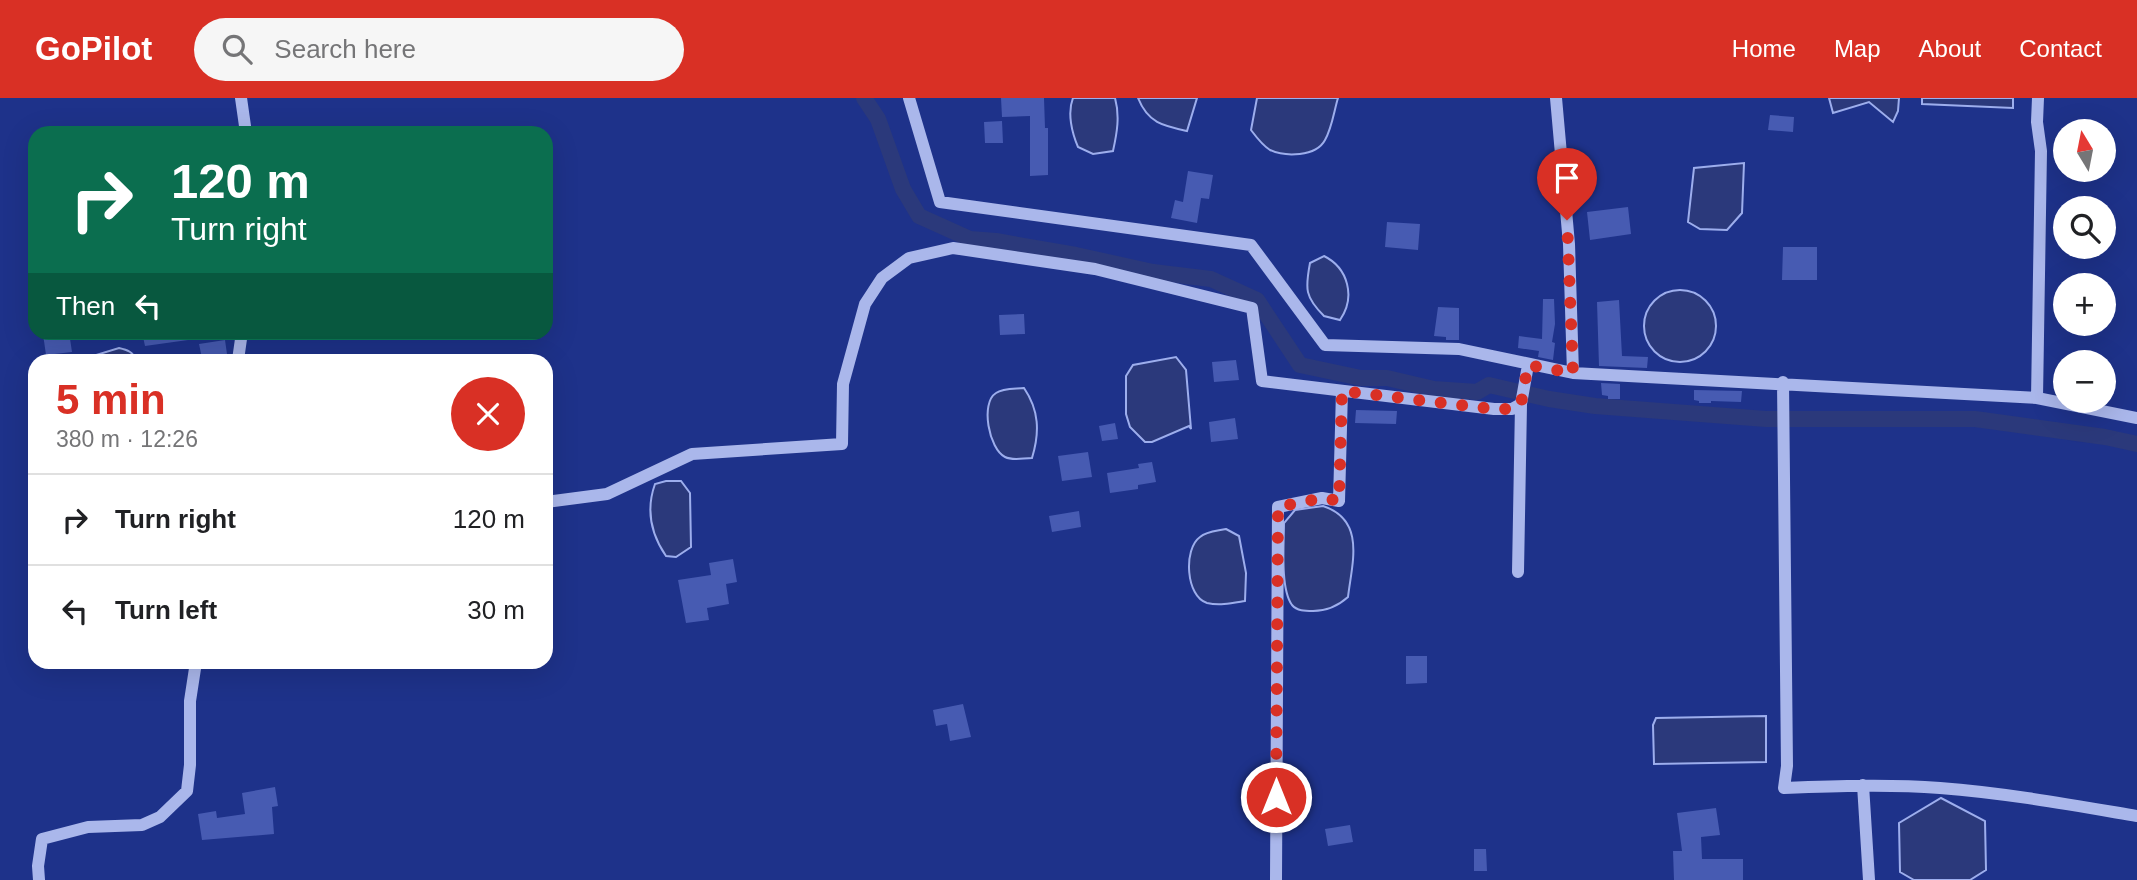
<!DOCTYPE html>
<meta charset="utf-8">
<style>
:root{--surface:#fff;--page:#f6f6f6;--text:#202124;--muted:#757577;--line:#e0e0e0;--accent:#d93025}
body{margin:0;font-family:Helvetica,sans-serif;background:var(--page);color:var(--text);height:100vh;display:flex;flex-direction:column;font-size:26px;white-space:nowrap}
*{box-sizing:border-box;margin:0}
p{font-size:23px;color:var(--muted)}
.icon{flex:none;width:38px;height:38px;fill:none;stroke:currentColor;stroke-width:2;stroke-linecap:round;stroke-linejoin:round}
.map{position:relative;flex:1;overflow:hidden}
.sheet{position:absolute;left:28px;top:256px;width:525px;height:315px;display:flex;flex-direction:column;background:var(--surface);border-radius:21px;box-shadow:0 7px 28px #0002}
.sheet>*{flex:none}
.hud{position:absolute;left:28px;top:28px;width:525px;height:214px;border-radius:21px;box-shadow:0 7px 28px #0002;background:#0b6e4f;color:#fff;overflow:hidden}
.needle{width:46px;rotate:350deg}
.tools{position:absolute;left:2053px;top:21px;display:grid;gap:14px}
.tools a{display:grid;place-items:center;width:63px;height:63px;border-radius:50%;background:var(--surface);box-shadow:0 7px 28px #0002;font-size:35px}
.pin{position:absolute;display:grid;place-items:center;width:60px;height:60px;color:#fff;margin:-72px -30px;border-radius:50% 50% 50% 0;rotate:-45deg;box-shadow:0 0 7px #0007}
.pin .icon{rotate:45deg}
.me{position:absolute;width:77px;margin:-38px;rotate:0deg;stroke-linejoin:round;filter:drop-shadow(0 0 5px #0008)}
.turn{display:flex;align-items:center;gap:24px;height:147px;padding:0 28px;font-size:32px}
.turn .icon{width:91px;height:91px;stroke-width:2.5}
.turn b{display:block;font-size:49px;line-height:60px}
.then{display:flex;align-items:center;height:66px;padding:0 28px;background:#0003;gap:14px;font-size:26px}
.round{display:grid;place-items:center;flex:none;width:74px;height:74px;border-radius:37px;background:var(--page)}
.summary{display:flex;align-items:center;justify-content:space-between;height:119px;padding:0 28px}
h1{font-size:42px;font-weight:800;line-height:52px;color:var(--accent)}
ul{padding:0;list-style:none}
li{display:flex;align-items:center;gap:21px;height:91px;padding:0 28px;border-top:2px solid var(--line)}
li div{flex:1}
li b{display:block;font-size:26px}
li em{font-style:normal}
header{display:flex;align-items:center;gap:42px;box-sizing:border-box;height:98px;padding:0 35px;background:var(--accent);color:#fff}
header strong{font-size:33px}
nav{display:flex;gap:38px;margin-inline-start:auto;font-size:24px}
.search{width:490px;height:63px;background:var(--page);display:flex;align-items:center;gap:18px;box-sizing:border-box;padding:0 24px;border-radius:38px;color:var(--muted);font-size:26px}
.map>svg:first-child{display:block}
.water{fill:#2b397b;stroke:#9daeed;stroke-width:2}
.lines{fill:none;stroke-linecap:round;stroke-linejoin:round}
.canal{stroke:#2b397b;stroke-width:16}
.building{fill:#475bb2}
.minor{stroke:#aab7eb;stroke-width:12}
.route{stroke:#d93025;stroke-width:12;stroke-dasharray:0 21.6}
</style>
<header>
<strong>GoPilot</strong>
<div class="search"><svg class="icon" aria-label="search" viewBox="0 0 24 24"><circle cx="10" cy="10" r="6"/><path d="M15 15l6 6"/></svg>Search here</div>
<nav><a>Home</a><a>Map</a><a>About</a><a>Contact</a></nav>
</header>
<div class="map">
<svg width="2137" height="782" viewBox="0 0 2137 782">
<rect width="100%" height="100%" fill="#1e328a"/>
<path class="water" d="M 1073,0 L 1115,0 C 1120,18 1117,35 1113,53 L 1093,56 L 1078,49 C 1072,35 1067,15 1073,0 Z
M 1138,0 L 1197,0 L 1187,33 C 1163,28 1148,25 1138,0 Z
M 1257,0 L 1338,0 C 1334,13 1332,30 1325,42 C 1316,59 1285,59 1270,52 C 1262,47 1257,40 1251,32 Z
M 1829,0 L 1899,0 L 1898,13 L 1893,24 L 1869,4 L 1833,15 Z
M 1922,0 L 2013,0 L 2013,10 L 1922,6 Z
M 1744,65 L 1742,115 L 1727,132 L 1700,131 L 1688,124 L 1694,70 Z
M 1324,158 C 1348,170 1356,199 1340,222 L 1324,218 C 1305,199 1305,191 1310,165 Z
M1644 228a36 36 0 1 1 72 0a36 36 0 1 1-72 0Z
M 119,250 C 128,252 133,254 136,262 L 95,262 L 96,257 Z
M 1176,259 L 1186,272 L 1191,331 L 1189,328 L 1152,344 L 1145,344 L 1130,329 L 1126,316 L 1126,278 L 1133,267 Z
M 1024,290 C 1039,312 1040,334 1032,360 C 1023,360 1013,363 1005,359 C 989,351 980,305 996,295 C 1003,290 1015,291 1024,290 Z
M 666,383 L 681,383 L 690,395 L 691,449 L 676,459 L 666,458 C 651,436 646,411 655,386 Z
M 1323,408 C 1366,422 1352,465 1348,499 C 1338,508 1326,513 1313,513 C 1305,513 1297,513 1292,507 C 1280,491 1284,445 1284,425 L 1295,412 Z
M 1226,431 L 1239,438 L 1246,475 L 1245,503 C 1233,505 1220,508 1207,505 C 1186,499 1183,451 1200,439 C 1207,433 1218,433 1226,431 Z
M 1766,618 L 1766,664 L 1654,666 L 1653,627 L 1656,620 Z
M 1941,700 L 1985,723 L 1986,772 L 1970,782 L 1914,782 L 1900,774 L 1899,725 Z"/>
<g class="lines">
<path class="canal" d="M 864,0 L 878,21 L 903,91 L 919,118 L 970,141 L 996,143 L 1076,157 L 1153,174 L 1211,181 L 1257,202 L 1300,267 L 1361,280 L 1387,280 L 1434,291 L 1477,294 L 1489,287 L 1549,301 L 1595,308 L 1766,321 L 1975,321 L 2105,339 L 2137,346"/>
</g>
<path class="building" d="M 1001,0 L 1044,0 L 1045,30 L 1048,30 L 1048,77 L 1030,78 L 1030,18 L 1002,19 Z
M 1770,17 L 1794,19 L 1793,34 L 1768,32 Z
M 1002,23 L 1003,45 L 985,45 L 984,24 Z
M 1188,73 L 1213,77 L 1209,101 L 1201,100 L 1197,125 L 1171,120 L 1175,102 L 1183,104 Z
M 1628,109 L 1631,136 L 1590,142 L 1587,114 Z
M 1387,124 L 1420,126 L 1418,152 L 1385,149 Z
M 1783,149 L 1817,149 L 1817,182 L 1782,182 Z
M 1543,201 L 1554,201 L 1555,226 L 1552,244 L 1555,245 L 1553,262 L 1538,259 L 1539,253 L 1518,250 L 1519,238 L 1542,241 Z
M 1619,202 L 1622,258 L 1648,259 L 1647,270 L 1599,268 L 1597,204 Z
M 1438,209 L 1459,210 L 1459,242 L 1446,242 L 1446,239 L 1434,238 Z
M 1024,216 L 1025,236 L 1000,237 L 999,217 Z
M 55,234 L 69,234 L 72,254 L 46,257 L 43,236 Z
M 142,234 L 188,234 L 188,242 L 145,248 Z
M 225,242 L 227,256 L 202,260 L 199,246 Z
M 1236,262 L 1239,282 L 1214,284 L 1212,264 Z
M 1601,285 L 1620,286 L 1620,301 L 1608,301 L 1608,298 L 1602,297 Z
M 1694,292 L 1742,293 L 1741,304 L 1711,303 L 1711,305 L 1699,305 L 1699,303 L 1694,302 Z
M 1356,312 L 1397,313 L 1396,326 L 1355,325 Z
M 1235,320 L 1238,341 L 1211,344 L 1209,324 Z
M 1115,325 L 1118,341 L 1102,343 L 1099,328 Z
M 1088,354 L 1092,379 L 1062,383 L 1058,358 Z
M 1152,364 L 1156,384 L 1138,387 L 1138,391 L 1110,395 L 1107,375 L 1139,370 L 1138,366 Z
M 1079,413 L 1081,429 L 1052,434 L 1049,418 Z
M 733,461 L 737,484 L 726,486 L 729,506 L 707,510 L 709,522 L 686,525 L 678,482 L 711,477 L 709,465 Z
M 1406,558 L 1427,558 L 1427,585 L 1406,586 Z
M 963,606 L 971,639 L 950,643 L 947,626 L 936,628 L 933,612 Z
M 275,689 L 278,708 L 272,709 L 274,736 L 202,742 L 198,716 L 216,713 L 217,720 L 245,716 L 242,695 Z
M 1716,710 L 1720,737 L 1701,739 L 1702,761 L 1743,761 L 1743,782 L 1674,782 L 1673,753 L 1682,753 L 1677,715 Z
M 1350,727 L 1353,744 L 1328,748 L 1325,731 Z
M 1474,751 L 1486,751 L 1487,773 L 1474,773 Z"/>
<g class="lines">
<path class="minor" d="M 241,0 L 246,35
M 909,0 L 940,104 L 1251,147 L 1325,247 L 1459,251 L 1573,275 L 2037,300 L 2137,320
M 1556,0 L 1569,146 L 1573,275
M 238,262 L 242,234
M 1783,284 L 1787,668 L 1784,690 C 1836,688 1888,686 1940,690 C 2006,695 2072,707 2137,718
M 2037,300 L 2041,53 L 2037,24 L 2038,0
M 546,404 L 607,396 L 692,356 L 842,346 L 843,286 L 865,206 L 882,180 L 909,160 L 953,150 L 1095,171 L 1252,210 L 1262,283 L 1494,311 L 1512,311 L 1521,306
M 1518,474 L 1521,306 L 1528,267
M 1863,687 L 1869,782
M 39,782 L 38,768 L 42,741 L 88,729 L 142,727 L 160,719 L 187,693 L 190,667 L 190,603 L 196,564
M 1276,782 L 1278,409 L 1322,400 L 1339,403 L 1342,293"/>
</g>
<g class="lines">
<path class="route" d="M 1276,699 L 1278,409 L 1322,400 L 1339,403 L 1342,293 L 1494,311 L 1511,311 L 1521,306 L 1528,267 L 1573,275 L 1567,122"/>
</g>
</svg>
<div class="tools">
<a><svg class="needle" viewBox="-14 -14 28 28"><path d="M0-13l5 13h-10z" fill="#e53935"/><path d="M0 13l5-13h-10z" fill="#757577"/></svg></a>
<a><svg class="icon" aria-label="search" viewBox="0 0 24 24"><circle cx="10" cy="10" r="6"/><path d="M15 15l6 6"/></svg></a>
<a>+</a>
<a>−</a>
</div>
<div class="pin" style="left:1567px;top:122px;background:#d93025"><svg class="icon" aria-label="arrive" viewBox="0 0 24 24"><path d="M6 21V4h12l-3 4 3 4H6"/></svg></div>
<svg class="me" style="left:1276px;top:699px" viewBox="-20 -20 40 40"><circle r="17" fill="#d93025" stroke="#fff" stroke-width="3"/><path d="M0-11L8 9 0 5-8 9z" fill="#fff"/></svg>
<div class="hud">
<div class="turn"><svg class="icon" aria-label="right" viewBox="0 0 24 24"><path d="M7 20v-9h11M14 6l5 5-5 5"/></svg><div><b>120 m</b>Turn right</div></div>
<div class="then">Then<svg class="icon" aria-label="left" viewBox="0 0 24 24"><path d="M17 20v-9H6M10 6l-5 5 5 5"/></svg></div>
</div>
<section class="sheet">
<div class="summary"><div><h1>5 min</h1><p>380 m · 12:26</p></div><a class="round" style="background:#d93025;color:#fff"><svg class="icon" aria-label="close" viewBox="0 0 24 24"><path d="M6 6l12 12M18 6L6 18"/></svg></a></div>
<ul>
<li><svg class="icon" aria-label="right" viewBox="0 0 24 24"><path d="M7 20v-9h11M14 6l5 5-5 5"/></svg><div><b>Turn right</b></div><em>120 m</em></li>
<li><svg class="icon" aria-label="left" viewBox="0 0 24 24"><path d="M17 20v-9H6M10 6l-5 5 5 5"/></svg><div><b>Turn left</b></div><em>30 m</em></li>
</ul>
</section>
</div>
